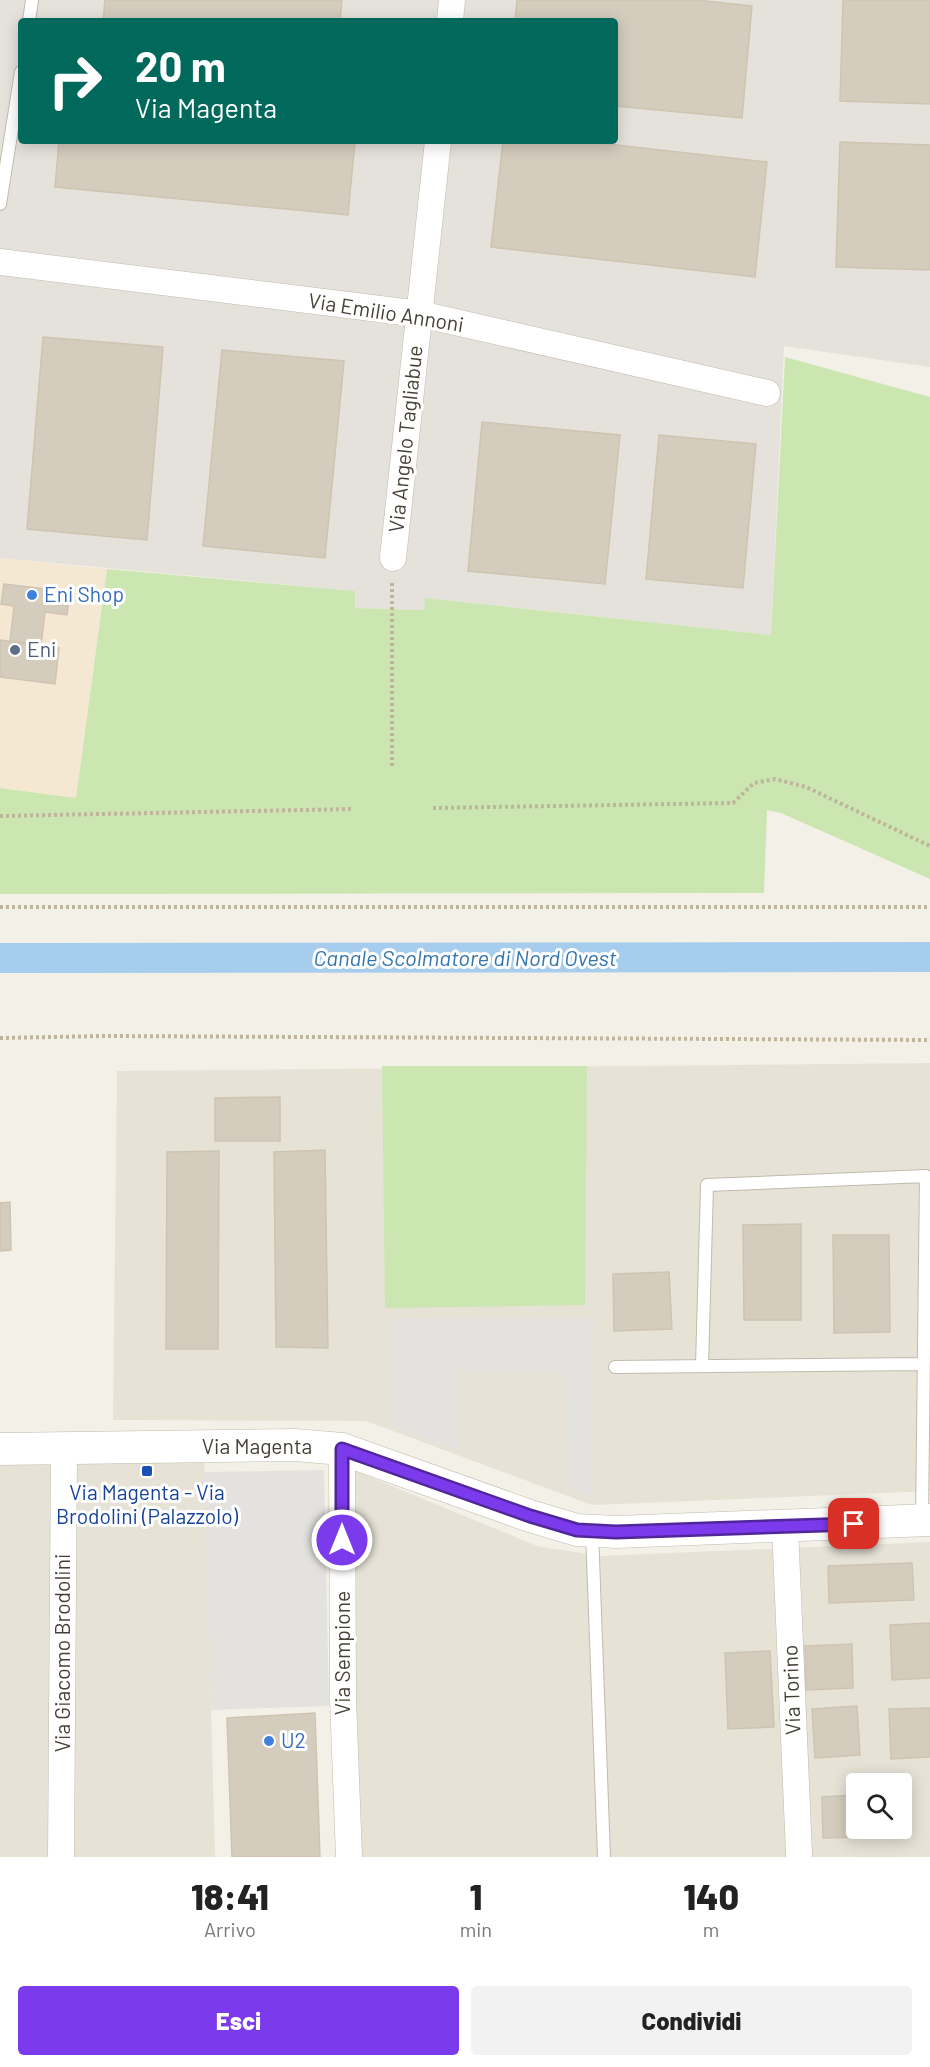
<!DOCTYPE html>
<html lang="it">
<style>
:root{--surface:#fff;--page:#f2f2f2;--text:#222;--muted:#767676;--accent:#7c3aed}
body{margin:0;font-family:Barlow,sans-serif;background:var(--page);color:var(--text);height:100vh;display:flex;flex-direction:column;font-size:22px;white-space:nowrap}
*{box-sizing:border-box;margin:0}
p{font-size:20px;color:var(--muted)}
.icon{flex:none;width:33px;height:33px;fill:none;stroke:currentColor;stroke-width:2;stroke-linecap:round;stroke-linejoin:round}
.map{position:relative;height:1857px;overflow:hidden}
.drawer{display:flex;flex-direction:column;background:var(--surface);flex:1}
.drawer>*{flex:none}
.hud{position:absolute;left:18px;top:18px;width:600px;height:126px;border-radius:6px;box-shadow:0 3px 15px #0003;background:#00695c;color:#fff;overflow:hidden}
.tools{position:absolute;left:846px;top:1773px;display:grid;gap:12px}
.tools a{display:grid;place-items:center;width:66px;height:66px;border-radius:6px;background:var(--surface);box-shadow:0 3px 15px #0003;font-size:30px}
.pin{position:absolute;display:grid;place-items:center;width:51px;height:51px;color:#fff;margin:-26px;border-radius:12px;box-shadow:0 3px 9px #0006}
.me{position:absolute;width:66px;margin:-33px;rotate:0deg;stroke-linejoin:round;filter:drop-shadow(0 0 4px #0008)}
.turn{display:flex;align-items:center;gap:21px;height:126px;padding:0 18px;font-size:27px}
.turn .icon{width:78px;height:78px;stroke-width:2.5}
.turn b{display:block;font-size:42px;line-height:51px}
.eta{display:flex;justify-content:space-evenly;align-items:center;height:102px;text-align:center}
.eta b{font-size:36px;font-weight:800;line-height:42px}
.cta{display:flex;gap:12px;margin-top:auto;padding:12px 18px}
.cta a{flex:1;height:69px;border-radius:6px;background:var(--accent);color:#fff;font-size:24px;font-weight:800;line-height:69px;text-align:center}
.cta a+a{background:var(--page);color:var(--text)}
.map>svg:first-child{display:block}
.residential{fill:#e7e2d6;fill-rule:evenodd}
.commercial{fill:#f4e8d3}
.industrial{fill:#e5e2dc;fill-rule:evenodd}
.green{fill:#cce6b1}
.parking{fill:#e4e2df}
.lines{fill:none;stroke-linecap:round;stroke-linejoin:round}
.canal{stroke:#a6cdee;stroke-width:30}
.building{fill:#d4ccbd;stroke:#cfc4b1;stroke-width:1.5}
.service-casing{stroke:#c1bbad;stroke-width:14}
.minor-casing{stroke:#c1bbad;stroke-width:27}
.tertiary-casing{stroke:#c1bbad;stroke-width:33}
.path{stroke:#bfb49c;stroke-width:4;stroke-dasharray:3 3;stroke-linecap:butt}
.service{stroke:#fff;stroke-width:12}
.minor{stroke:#fff;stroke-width:26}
.tertiary{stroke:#fff;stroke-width:32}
.route-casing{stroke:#51269a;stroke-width:15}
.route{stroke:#7c3aed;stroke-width:10}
.shop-dot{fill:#3f7fe0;stroke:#fff;stroke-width:2}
.service-dot{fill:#5c6f8a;stroke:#fff;stroke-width:2}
.transit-dot{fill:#1a4fb4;stroke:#fff;stroke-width:2}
.labels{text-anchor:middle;stroke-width:6;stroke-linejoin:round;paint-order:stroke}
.street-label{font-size:21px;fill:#464136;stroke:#fff}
.shop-label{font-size:21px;fill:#366cbe;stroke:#fff;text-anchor:start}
.service-label{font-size:21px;fill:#4e5e75;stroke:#fff;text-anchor:start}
.transit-label{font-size:21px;fill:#164399;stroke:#fff}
.water-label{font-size:22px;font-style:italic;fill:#3375ae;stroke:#fff}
</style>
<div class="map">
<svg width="930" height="1857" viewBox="0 0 930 1857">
<rect width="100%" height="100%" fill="#f3f0e7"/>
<path class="residential" d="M 930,1063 L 930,1491 L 592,1505 L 366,1421 L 113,1420 L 117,1071 Z
M 204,1453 L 215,1857 L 0,1857 L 0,1458 Z
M 335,1468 L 358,1472 L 537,1546 L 600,1556 L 930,1542 L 930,1857 L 341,1857 ZM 856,1784 L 902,1784 L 902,1828 L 856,1828 Z"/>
<path class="commercial" d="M 0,558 L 107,569 L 76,798 L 0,788 Z"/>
<path class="industrial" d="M 0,0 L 930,0 L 930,367 L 784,346 L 771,635 L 426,598 L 424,610 L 355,608 L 355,591 L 0,558 ZM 21,21 L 615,21 L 615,141 L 21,141 Z"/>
<path class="green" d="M 785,357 L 930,397 L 930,879 L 781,813 L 767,810 L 764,893 L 0,894 L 0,788 L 76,798 L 107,569 L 355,591 L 355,608 L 424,610 L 425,598 L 771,635 Z
M 382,1066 L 587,1066 L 585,1305 L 385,1308 Z"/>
<path class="parking" d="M 393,1318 L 593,1319 L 591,1499 L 571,1489 L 565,1377 L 554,1371 L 457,1371 L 459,1450 L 393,1427 Z
M 324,1470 L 329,1706 L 211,1710 L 204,1472 Z"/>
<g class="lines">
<path class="canal" d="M 0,958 L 930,957"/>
</g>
<path class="building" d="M 105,0 L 342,0 L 340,21 L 103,21 Z
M 517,0 L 696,0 L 752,6 L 742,118 L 615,106 L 615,21 L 515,21 Z
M 843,0 L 930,0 L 930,104 L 840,101 Z
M 59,141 L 355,141 L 348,215 L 55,187 Z
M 503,141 L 581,141 L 767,162 L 755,277 L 491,247 Z
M 840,142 L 930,145 L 930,270 L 836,267 Z
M 43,337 L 163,347 L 147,540 L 27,529 Z
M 222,350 L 344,361 L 325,558 L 203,546 Z
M 482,422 L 620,435 L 605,584 L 468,571 Z
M 659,435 L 756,444 L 743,588 L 646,579 Z
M 4,584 L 70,592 L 67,615 L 45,612 L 41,645 L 10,641 L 14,606 L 1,604 Z
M 0,640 L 59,648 L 55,684 L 0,677 Z
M 280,1097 L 280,1141 L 215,1141 L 215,1098 Z
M 325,1150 L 328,1348 L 276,1347 L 274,1152 Z
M 219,1151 L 218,1349 L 166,1349 L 167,1152 Z
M 10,1202 L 11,1250 L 0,1251 L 0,1203 Z
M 801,1224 L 801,1320 L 744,1320 L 743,1225 Z
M 833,1235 L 889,1235 L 890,1332 L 834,1333 Z
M 669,1272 L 672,1329 L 614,1331 L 613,1274 Z
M 912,1563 L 914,1600 L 829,1603 L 828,1566 Z
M 930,1623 L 930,1678 L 892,1680 L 890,1625 Z
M 852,1644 L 853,1688 L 806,1690 L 805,1646 Z
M 770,1651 L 774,1727 L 728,1729 L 725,1653 Z
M 857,1706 L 860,1755 L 815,1758 L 812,1709 Z
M 930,1708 L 930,1757 L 891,1759 L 889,1709 Z
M 315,1713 L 320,1857 L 232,1857 L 227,1718 Z
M 856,1795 L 856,1828 L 867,1828 L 867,1837 L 823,1838 L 822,1797 Z"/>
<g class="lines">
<g class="service-casing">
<path id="service" d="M 29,21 L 32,0
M 0,204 L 21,72
M 702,1366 L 707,1185 L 926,1176 L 922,1519
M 615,1367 L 922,1364
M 592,1531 L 604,1857"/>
</g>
<g class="minor-casing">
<path id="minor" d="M 450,21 L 452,0
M 0,262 L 420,314 L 767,393
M 393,558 L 438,141
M 342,1449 L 343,1699 L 349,1857
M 785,1527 L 799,1854
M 61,1857 L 64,1449"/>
</g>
<g class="tertiary-casing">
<path id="tertiary" d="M 0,1449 L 295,1445 L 342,1449 L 530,1516 L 577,1530 L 616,1532 L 930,1520"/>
</g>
<path class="path" d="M 392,583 L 392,769
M 433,808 L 733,803 L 754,783 L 775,779 L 806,787 L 930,846
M 0,816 L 354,809
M 0,907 L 930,907
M 0,1038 L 104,1036 L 930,1040"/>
<use href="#service" class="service"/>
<use href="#minor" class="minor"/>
<use href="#tertiary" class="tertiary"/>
</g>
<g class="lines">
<g class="route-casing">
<path id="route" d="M 342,1540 L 342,1449 L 530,1516 L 577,1530 L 616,1532 L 854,1524"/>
</g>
<use href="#route" class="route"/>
</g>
<g class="shop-dot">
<circle cx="32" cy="595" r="6"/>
<circle cx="269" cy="1741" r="6"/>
</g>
<circle class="service-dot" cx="15" cy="650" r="6"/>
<rect class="transit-dot" x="141" y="1465" width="12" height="12" rx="3"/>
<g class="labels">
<g class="street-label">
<text transform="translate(386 313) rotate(9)" y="7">Via Emilio Annoni</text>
<text transform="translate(406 439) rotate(-84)" y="7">Via Angelo Tagliabue</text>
<text x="257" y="1454">Via Magenta</text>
<text transform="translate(63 1653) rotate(-90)" y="7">Via Giacomo Brodolini</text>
<text transform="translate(343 1653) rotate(-90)" y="7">Via Sempione</text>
<text transform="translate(792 1690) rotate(-92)" y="7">Via Torino</text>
</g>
<g class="shop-label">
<text x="44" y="602">Eni Shop</text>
<text x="281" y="1748">U2</text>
</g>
<g class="service-label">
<text x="27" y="657">Eni</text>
</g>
<g class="transit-label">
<text x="147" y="1500">Via Magenta - Via<tspan x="147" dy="24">Brodolini (Palazzolo)</tspan></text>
</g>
<g class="water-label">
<text x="465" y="966">Canale Scolmatore di Nord Ovest</text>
</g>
</g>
</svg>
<div class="tools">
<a><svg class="icon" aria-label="search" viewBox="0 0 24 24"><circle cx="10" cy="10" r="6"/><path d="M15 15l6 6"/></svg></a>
</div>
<div class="pin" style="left:854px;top:1524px;background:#d93025"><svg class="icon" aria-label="arrive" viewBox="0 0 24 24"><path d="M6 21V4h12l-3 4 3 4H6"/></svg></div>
<svg class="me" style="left:342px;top:1540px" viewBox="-20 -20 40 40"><circle r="17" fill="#7c3aed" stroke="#fff" stroke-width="3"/><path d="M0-11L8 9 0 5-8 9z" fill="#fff"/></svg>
<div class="hud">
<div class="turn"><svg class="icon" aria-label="right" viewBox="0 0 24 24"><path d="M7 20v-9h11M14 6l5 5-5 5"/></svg><div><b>20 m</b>Via Magenta</div></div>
</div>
</div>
<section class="drawer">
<div class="eta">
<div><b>18:41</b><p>Arrivo</p></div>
<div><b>1</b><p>min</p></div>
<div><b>140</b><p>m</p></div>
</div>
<div class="cta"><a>Esci</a><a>Condividi</a></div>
</section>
